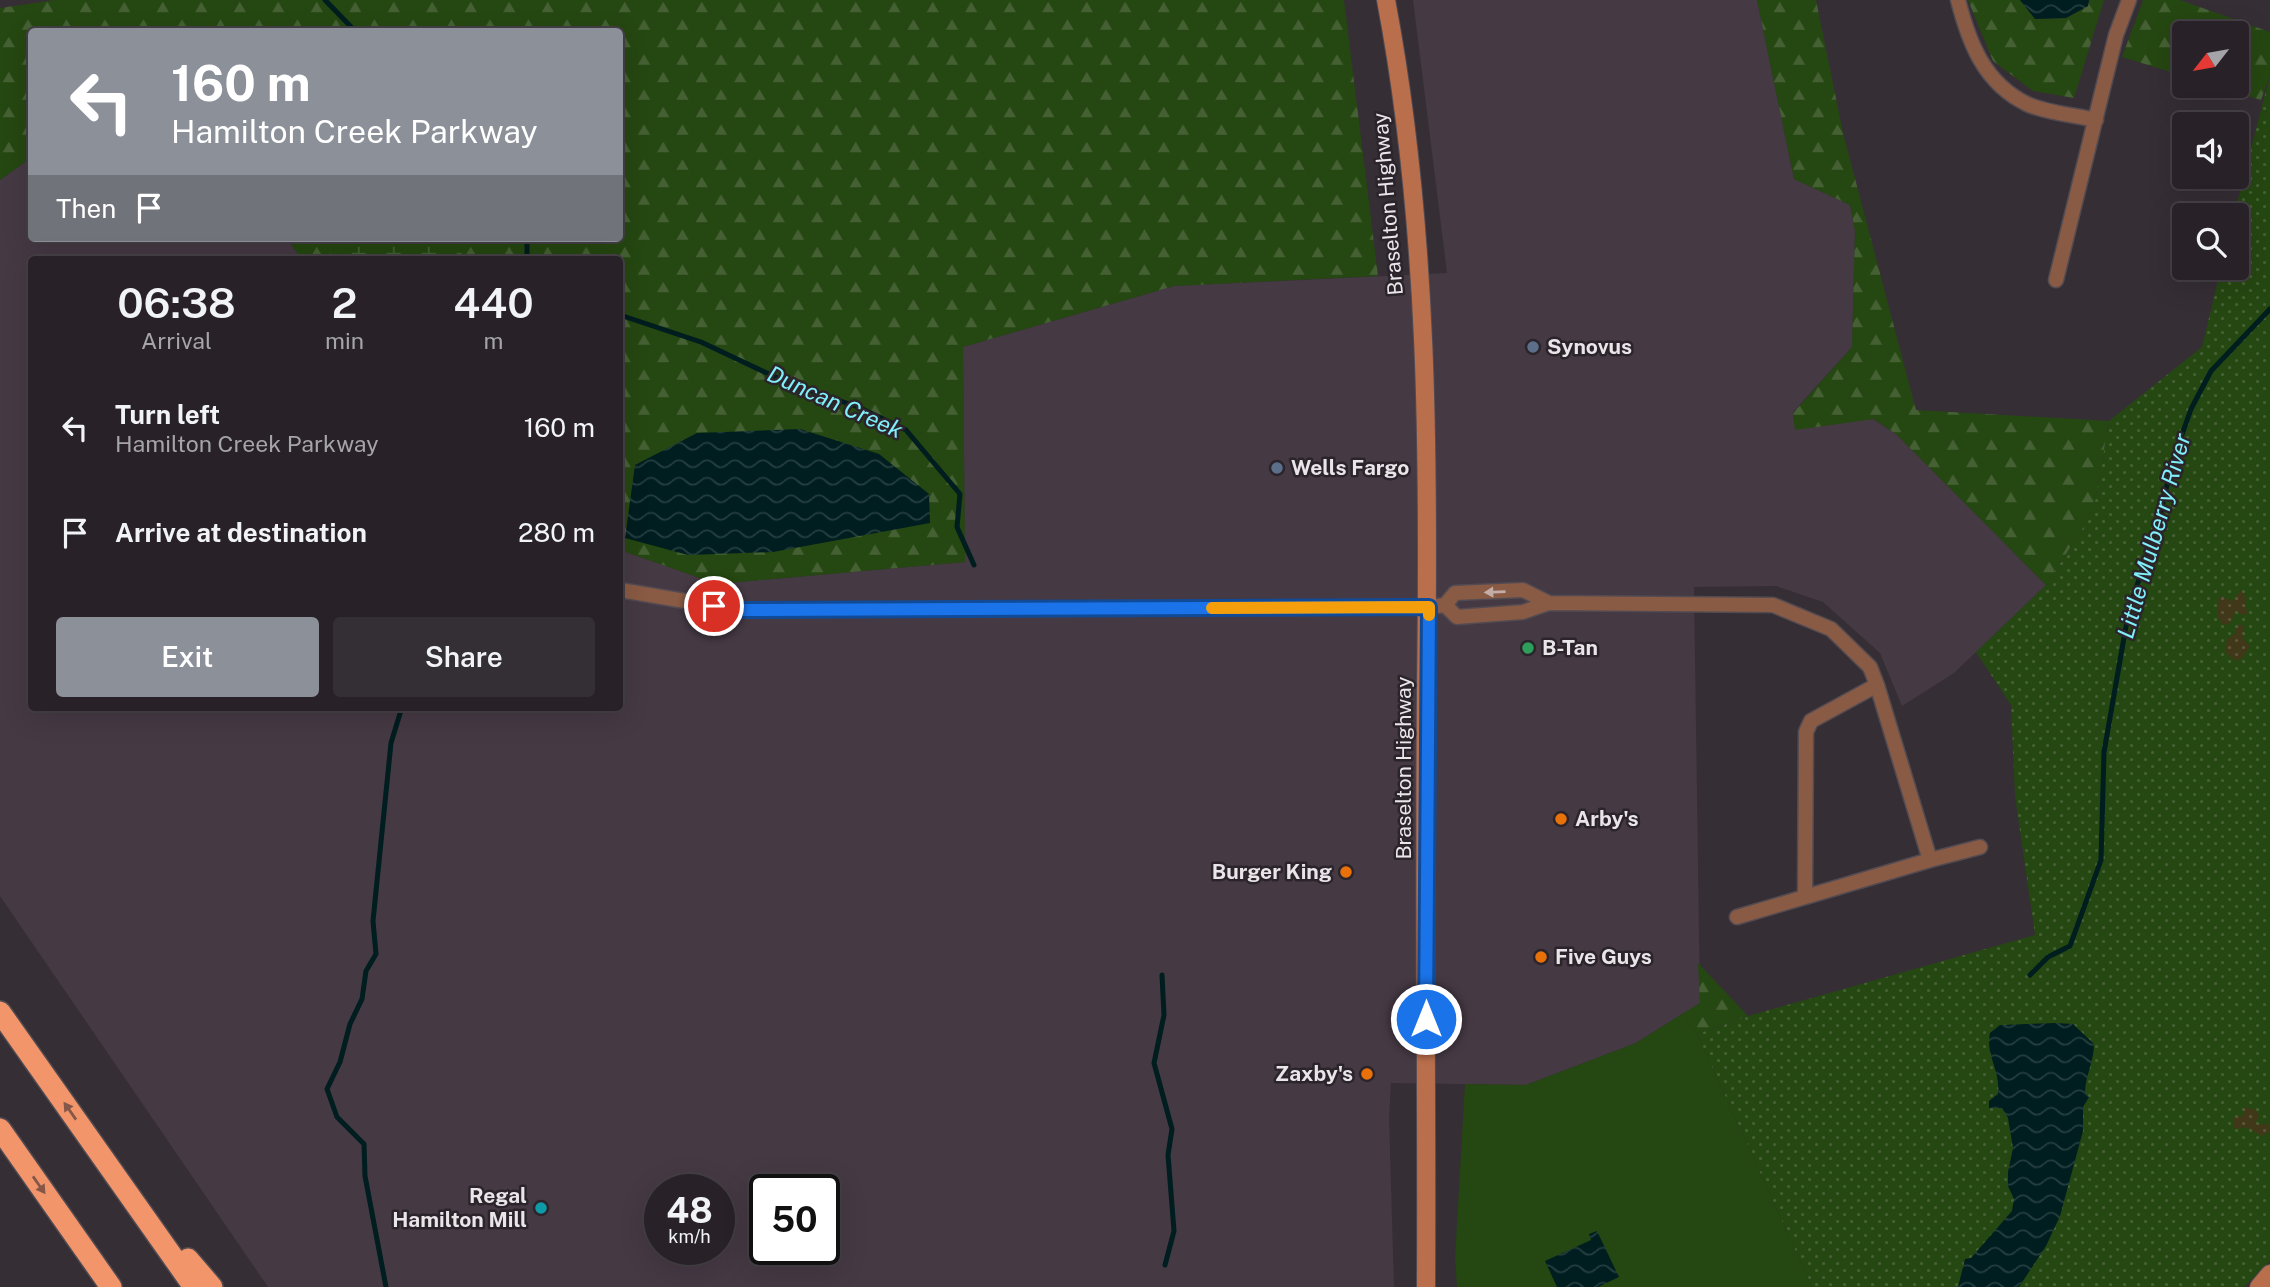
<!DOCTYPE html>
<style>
:root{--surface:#282228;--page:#342f34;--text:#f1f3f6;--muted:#a5a4a8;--line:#443f45;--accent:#8c9099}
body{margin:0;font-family:"Public Sans",sans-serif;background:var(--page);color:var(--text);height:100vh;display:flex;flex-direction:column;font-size:26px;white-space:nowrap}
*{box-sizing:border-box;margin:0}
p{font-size:23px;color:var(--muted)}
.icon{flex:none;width:38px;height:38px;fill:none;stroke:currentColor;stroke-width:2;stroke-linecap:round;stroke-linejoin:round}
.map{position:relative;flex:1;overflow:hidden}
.sheet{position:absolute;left:28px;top:256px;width:595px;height:455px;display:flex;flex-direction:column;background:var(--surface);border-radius:7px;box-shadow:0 7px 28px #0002,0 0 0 2px var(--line)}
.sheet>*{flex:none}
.guide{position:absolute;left:28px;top:28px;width:595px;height:214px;border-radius:7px;box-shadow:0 7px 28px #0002,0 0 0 2px var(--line);background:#8c9099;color:#fff;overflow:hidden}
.needle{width:46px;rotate:239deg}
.tools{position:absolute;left:2172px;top:21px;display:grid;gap:14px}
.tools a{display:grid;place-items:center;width:77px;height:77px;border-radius:7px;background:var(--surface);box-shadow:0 7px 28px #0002,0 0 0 2px var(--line);font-size:35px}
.speed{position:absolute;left:644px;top:1174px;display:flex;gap:14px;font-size:35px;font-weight:700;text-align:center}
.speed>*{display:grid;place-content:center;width:91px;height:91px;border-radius:50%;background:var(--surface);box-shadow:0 7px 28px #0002,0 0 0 2px var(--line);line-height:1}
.speed small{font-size:18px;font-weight:400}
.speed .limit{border:4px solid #111;border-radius:10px;background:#fff;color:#111}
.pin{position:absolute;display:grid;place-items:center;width:60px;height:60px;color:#fff;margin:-30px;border:4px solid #fff;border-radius:50%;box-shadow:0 2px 7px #0007}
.me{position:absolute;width:77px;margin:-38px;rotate:0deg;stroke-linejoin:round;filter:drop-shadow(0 0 5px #0008)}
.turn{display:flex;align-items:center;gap:24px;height:147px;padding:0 28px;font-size:32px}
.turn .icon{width:91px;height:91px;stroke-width:2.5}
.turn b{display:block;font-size:49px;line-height:60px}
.then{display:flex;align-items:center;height:66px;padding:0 28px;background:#0003;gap:14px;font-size:26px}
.eta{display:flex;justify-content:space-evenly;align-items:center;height:119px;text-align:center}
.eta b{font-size:42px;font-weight:600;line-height:49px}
.button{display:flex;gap:14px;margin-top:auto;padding:14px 28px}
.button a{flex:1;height:80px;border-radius:7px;background:var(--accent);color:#fff;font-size:28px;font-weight:600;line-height:80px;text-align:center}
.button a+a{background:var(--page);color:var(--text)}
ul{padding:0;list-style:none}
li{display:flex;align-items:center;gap:21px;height:105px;padding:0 28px}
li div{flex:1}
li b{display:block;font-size:26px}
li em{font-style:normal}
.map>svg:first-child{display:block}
.built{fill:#453944;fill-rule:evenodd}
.grass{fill:url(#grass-dots)}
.forest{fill:url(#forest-firs)}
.wetland{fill:url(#wetland-marsh)}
.sand{fill:url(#sand-dots)}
.park{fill:#254711}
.water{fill:url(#water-waves)}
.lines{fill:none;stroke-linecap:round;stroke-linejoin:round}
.stream{stroke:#001d1f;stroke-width:5}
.street-casing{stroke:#524b52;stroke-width:17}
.secondary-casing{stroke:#524b52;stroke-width:20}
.highway-casing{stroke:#524b52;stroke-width:24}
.street{stroke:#895a44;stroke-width:14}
.secondary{stroke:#ba6f4c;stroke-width:18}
.highway{stroke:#f2956b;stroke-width:21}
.oneway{fill:#c3ada7}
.oneway2{fill:#855748}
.route-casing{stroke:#114b97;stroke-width:18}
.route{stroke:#1a73e8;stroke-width:12}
.slow{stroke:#f59e0b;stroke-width:12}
.service-dot{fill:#5c6f8a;stroke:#2b242b;stroke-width:2.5}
.leisure-dot{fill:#2e9e5b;stroke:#2b242b;stroke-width:2.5}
.food-dot{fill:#e8710a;stroke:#2b242b;stroke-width:2.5}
.culture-dot{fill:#0f9aa8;stroke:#2b242b;stroke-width:2.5}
.labels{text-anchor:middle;stroke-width:5;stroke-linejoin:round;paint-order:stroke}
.street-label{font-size:21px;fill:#e9e5e9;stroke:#2b242b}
.poi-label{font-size:21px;font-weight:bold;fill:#e9e5e9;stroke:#2b242b;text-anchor:start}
.water-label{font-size:23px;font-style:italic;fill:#81eff9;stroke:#2b242b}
</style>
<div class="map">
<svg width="2270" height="1287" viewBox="0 0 2270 1287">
<defs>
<pattern id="grass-dots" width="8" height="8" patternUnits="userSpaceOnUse" patternTransform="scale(1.75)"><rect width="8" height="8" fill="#254711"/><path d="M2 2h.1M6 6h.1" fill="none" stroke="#456134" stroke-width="1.8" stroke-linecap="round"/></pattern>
<pattern id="forest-firs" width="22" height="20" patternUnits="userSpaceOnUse" patternTransform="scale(1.75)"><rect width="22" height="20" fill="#254711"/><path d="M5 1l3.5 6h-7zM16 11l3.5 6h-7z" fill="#456134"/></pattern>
<pattern id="wetland-marsh" width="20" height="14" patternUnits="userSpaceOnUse" patternTransform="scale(1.75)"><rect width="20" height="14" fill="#254711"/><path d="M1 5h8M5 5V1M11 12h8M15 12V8" fill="none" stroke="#456134"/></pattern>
<pattern id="sand-dots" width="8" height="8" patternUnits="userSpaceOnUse" patternTransform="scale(1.75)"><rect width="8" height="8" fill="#403818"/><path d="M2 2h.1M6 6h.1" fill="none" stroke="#5c553a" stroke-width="1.8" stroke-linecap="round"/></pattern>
<pattern id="water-waves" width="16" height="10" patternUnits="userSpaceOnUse" patternTransform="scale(1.75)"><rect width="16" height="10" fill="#001d1f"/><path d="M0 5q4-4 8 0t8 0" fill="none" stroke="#253e40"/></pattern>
</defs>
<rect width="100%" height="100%" fill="#352e35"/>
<path class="built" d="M 1413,0 L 1757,0 L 1794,179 L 1850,205 L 1855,231 L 1852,347 L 1793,412 L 1795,429 L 1873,419 L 1897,435 L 2046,585 L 1954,673 L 1902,706 L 1880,653 L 1823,602 L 1776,586 L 1694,587 L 1700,1003 L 1636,1043 L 1526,1085 L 1391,1083 L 1389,1116 L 1394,1287 L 268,1287 L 0,896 L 0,180 L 31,158 L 32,238 L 286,238 L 302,259 L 32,259 L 32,707 L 620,707 L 620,550 L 717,584 L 965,562 L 963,347 L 1174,286 L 1447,273 ZM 660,1190 L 719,1190 L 719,1250 L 660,1250 ZM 765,1190 L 824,1190 L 824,1250 L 765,1250 Z"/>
<path class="grass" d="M 2270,75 L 2270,1261 L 2244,1287 L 1812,1287 L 1697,1034 L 1748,1016 L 2035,935 L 2015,796 L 2011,705 L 1976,652 L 2046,585 L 2093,512 L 2109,421 L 2202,347 L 2221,268 L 2236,268 L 2236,215 L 2234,215 Z"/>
<path class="forest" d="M 55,0 L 1344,0 L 1378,276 L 1174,286 L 963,347 L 965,562 L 717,584 L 620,550 L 620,259 L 302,259 L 286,238 L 620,238 L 620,32 L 32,32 L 31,158 L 0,180 L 0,8 Z
M 1757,0 L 1816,0 L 1843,133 L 1916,410 L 2109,421 L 2093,512 L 2046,585 L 1897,435 L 1874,419 L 1795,430 L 1793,413 L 1852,347 L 1855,231 L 1850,205 L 1794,179 Z
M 1968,0 L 2020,0 L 2036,19 L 2066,18 L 2088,6 L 2089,0 L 2104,0 L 2074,98 L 2033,91 L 1993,61 Z
M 2143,0 L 2180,0 L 2270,32 L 2270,75 L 2261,100 L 2215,86 L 2236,86 L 2236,33 L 2184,33 L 2184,76 L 2122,57 Z
M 1698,963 L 1748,1016 L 1697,1034 L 1682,1014 L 1700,1003 Z"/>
<path class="wetland" d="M 320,238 L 443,238 L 461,252 L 463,259 L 334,259 Z"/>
<path class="sand" d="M 2241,590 L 2245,596 L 2247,614 L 2243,615 L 2236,611 L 2230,623 L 2223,625 L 2217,616 L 2219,596 L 2233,601 Z
M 2237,625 L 2244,625 L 2244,640 L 2250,646 L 2242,658 L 2236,661 L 2225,652 L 2227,639 L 2235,634 Z
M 2244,1107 L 2256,1110 L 2259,1116 L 2255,1124 L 2268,1124 L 2270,1131 L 2262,1136 L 2246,1127 L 2236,1129 L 2233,1126 L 2234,1117 L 2244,1116 Z"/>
<path class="park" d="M 1682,1014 L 1697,1034 L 1812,1287 L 1457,1287 L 1455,1258 L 1465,1084 L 1526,1085 L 1636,1043 Z"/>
<path class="water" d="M 2020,0 L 2089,0 L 2088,6 L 2066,18 L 2035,19 Z
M 800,429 L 879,454 L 929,494 L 930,523 L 773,552 L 688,555 L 625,538 L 635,465 L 697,433 Z
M 2055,1023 L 2073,1024 L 2094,1044 C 2094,1062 2085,1076 2085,1093 L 2089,1097 L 2083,1107 L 2083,1131 L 2060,1216 L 2046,1246 L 2019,1287 L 1958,1287 L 1965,1259 L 1971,1258 L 2012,1211 L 2014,1199 L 2008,1186 L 2008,1172 L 2013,1148 L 2008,1118 L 2002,1108 L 1989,1108 L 1989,1101 L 1998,1094 C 2001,1071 1985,1055 1990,1033 L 2000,1025 Z
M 1597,1231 L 1619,1277 L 1598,1287 L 1557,1287 L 1545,1261 L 1591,1240 L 1589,1234 Z"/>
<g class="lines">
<path class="stream" d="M 325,0 L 356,32
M 527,259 L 527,238
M 620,315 L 701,342 L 788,383 L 858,407 L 906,430 L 960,494 L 957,527 L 974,565
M 1162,975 L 1164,1015 L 1154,1063 L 1172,1129 L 1168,1155 L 1174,1231 L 1165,1265
M 2030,975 L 2048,957 L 2070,946 L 2101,860 L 2104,752 L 2129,609 L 2159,520 L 2172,463 L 2191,409 L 2211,371 L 2270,309
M 386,1287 L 365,1176 L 364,1144 L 337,1117 L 327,1089 L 340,1062 L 350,1024 L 362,999 L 366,971 L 376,954 L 373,921 L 391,743 L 402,707"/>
<g class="street-casing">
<path id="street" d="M 1958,0 C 1969,43 1984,83 2027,104 C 2046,113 2075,115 2096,120
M 2056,280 L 2116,35 L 2129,0
M 620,590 L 738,610 L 1429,607 L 1445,605 L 1455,593 L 1523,590 L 1549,603
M 1445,605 L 1457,617 L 1523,612 L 1549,603 L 1773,605 L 1831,629 L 1870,667 L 1877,685 L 1930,860 L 1805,897 L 1806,732 L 1811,721 L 1877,685
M 1930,860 L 1980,847
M 1737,917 L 1805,897"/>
</g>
<g class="secondary-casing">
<path id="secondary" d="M 1386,0 C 1429,226 1429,462 1426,691 C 1424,890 1427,1088 1426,1287
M 2259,1287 L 2270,1274"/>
</g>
<g class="highway-casing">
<path id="highway" d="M 0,1012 L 194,1287
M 0,1129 L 111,1287
M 188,1259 L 212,1287"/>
</g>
<use href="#street" class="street"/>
<use href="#secondary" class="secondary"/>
<use href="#highway" class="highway"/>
</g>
<defs><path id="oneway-solid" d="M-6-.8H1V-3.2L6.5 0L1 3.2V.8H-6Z" transform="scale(1.75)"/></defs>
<use class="oneway" href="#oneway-solid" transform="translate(1495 592) rotate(178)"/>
<g class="oneway2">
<use href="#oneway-solid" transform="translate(70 1111) rotate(-125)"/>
<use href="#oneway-solid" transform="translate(39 1185) rotate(55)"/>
</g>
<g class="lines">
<g class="route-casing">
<path id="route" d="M 714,606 L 738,610 L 1429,607 L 1426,1019"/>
</g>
<use href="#route" class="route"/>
<path class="slow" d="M 1212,608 L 1429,607 L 1429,615"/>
</g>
<g class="service-dot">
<circle cx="1533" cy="347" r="7"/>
<circle cx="1277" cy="468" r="7"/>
</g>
<circle class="leisure-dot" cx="1528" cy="648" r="7"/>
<g class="food-dot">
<circle cx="1561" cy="819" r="7"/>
<circle cx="1346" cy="872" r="7"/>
<circle cx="1541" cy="957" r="7"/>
<circle cx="1367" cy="1074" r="7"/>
</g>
<circle class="culture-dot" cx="541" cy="1208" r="7"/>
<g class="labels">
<g class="street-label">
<text transform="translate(1388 204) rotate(-95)" y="7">Braselton Highway</text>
<text transform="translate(1404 768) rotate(-90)" y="7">Braselton Highway</text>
</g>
<g class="poi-label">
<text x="1547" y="354">Synovus</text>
<text x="1291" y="475">Wells Fargo</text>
<text x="1542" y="655">B-Tan</text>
<text x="1575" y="826">Arby's</text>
<text x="1332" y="879" text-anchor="end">Burger King</text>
<text x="1555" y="964">Five Guys</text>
<text x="1353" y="1081" text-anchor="end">Zaxby's</text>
<text x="527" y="1203" text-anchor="end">Regal<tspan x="527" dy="24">Hamilton Mill</tspan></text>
</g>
<g class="water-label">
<text transform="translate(835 402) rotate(24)" y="8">Duncan Creek</text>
<text transform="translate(2154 536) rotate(-74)" y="8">Little Mulberry River</text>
</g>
</g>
</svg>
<div class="tools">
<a><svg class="needle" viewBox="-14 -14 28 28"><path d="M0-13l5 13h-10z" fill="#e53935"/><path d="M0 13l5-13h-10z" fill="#a5a4a8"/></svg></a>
<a><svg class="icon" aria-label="sound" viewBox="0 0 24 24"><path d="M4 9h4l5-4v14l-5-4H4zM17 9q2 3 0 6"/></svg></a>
<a><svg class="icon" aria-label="search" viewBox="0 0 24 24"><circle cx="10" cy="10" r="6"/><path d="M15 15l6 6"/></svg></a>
</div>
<div class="speed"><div>48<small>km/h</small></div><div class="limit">50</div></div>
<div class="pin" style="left:714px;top:606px;background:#d93025"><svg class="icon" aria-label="arrive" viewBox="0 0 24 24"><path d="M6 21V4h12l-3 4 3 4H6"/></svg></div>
<svg class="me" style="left:1426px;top:1019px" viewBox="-20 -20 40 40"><circle r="17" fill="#1a73e8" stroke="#fff" stroke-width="3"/><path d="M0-11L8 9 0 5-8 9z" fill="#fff"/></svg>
<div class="guide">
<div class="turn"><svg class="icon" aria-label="left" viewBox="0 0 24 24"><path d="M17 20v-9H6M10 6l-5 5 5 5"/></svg><div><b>160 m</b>Hamilton Creek Parkway</div></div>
<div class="then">Then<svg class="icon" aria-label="arrive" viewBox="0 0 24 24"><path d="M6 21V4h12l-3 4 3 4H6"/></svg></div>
</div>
<section class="sheet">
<div class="eta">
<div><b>06:38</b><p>Arrival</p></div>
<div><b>2</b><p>min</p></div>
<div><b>440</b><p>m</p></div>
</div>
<ul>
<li><svg class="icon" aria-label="left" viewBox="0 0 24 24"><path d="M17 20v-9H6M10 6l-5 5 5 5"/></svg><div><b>Turn left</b><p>Hamilton Creek Parkway</p></div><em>160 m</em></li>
<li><svg class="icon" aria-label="arrive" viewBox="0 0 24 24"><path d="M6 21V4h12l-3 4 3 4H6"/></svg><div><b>Arrive at destination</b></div><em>280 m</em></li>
</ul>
<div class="button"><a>Exit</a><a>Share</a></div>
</section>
</div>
